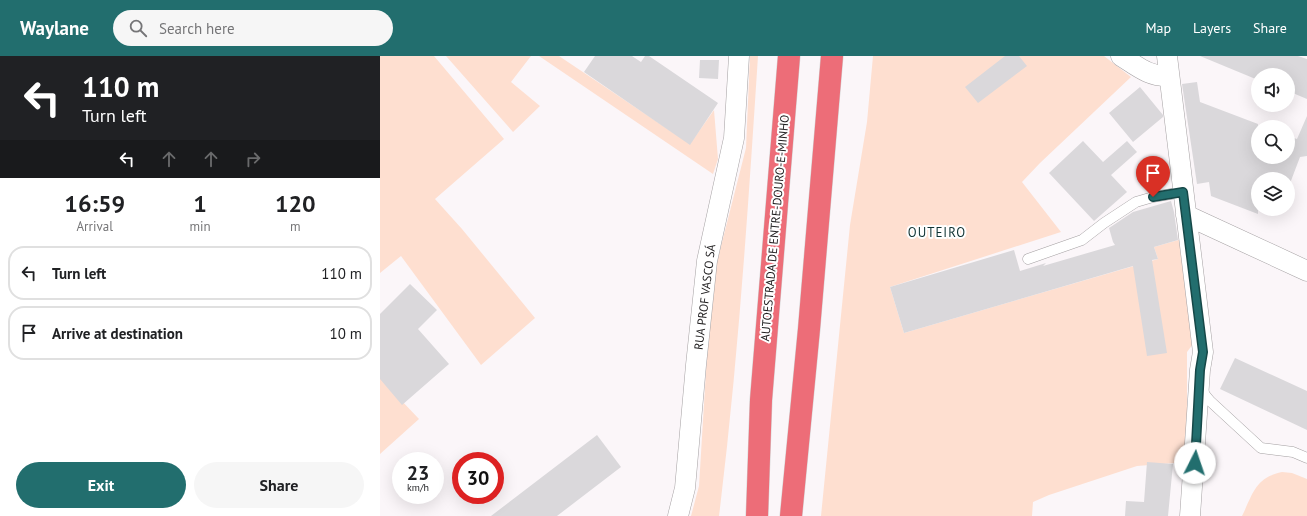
<!DOCTYPE html>
<meta charset="utf-8">
<style>
:root{--surface:#fff;--page:#f6f6f6;--text:#202124;--muted:#757577;--line:#e0e0e0;--accent:#226e6e}
body{margin:0;font-family:"PT Sans",sans-serif;background:var(--page);color:var(--text);height:100vh;display:flex;flex-direction:column;font-size:15px;white-space:nowrap}
*{box-sizing:border-box;margin:0}
p{font-size:13px;color:var(--muted)}
.icon{flex:none;width:22px;height:22px;fill:none;stroke:currentColor;stroke-width:2;stroke-linecap:round;stroke-linejoin:round}
.map{position:relative;flex:1;overflow:hidden}
.drawer{display:flex;flex-direction:column;background:var(--surface);width:380px}
.drawer>*{flex:none}
.hud{background:#202124;color:#fff;overflow:hidden}
.controls{position:absolute;left:871px;top:12px;display:grid;gap:8px}
.controls a{display:grid;place-items:center;width:44px;height:44px;border-radius:50%;background:var(--surface);box-shadow:0 4px 16px #0002;font-size:20px}
.speed{position:absolute;left:12px;top:396px;display:flex;gap:8px;font-size:20px;font-weight:700;text-align:center}
.speed>*{display:grid;place-content:center;width:52px;height:52px;border-radius:50%;background:var(--surface);box-shadow:0 4px 16px #0002;line-height:1}
.speed small{font-size:10px;font-weight:400}
.speed .limit{border:6px solid #d22;background:#fff;color:#111}
.pin{position:absolute;display:grid;place-items:center;width:34px;height:34px;color:#fff;margin:-41px -17px;border-radius:50% 50% 50% 0;rotate:-45deg;box-shadow:0 0 4px #0007}
.pin .icon{rotate:45deg}
.me{position:absolute;width:44px;margin:-22px;rotate:4deg;stroke-linejoin:round;filter:drop-shadow(0 0 3px #0008)}
.turn{display:flex;align-items:center;gap:14px;height:84px;padding:0 16px;font-size:18px}
.turn .icon{width:52px;height:52px;stroke-width:2.5}
.turn b{display:block;font-size:28px;line-height:34px}
.lanes{display:flex;align-items:center;height:38px;padding:0 16px;background:#0003;justify-content:center;gap:20px;direction:ltr}
.lanes .off{opacity:.35}
.eta{display:flex;justify-content:space-evenly;align-items:center;height:68px;text-align:center}
.eta b{font-size:24px;font-weight:600;line-height:28px}
.cta{display:flex;gap:8px;margin-top:auto;padding:8px 16px}
.cta a{flex:1;height:46px;border-radius:24px;background:var(--accent);color:#fff;font-size:16px;font-weight:600;line-height:46px;text-align:center}
.cta a+a{background:var(--page);color:var(--text)}
ul{padding:0;list-style:none}
li{display:flex;align-items:center;gap:12px;height:54px;margin:0 8px 6px;padding:0 8px;border:2px solid var(--line);border-radius:16px}
li div{flex:1}
li b{display:block;font-size:15px}
li em{font-style:normal}
header{display:flex;align-items:center;gap:24px;box-sizing:border-box;height:56px;padding:0 20px;background:var(--accent);color:#fff}
header strong{font-size:19px}
nav{display:flex;gap:22px;margin-inline-start:auto;font-size:14px}
.search{width:280px;height:36px;background:var(--page);display:flex;align-items:center;gap:10px;box-sizing:border-box;padding:0 14px;border-radius:22px;color:var(--muted);font-size:15px}
main{display:flex;flex:1;min-height:0}
.map>svg:first-child{display:block}
.green{fill:#fedfd0}
.building{fill:#dad8db}
.lines{fill:none;stroke-linecap:round;stroke-linejoin:round}
.service-casing{stroke:#a4a0a2;stroke-width:11}
.minor-casing{stroke:#a4a0a2;stroke-width:21}
.motorway-casing{stroke:#d2d2d2;stroke-width:23}
.service{stroke:#fff;stroke-width:10}
.minor{stroke:#fff;stroke-width:20}
.motorway{stroke:#ed6d78;stroke-width:22}
.route-casing{stroke:#164848;stroke-width:10}
.route{stroke:#226e6e;stroke-width:7}
.labels{text-anchor:middle;stroke-width:4;stroke-linejoin:round;paint-order:stroke}
.street-label{font-size:12px;fill:#1e1c1d;stroke:#fff}
.neighbourhood-label{font-size:13px;letter-spacing:1px;fill:#0f3232;stroke:#fff}
</style>
<header>
<strong>Waylane</strong>
<div class="search"><svg class="icon" aria-label="search" viewBox="0 0 24 24"><circle cx="10" cy="10" r="6"/><path d="M15 15l6 6"/></svg>Search here</div>
<nav><a>Map</a><a>Layers</a><a>Share</a></nav>
</header>
<main>
<section class="drawer">
<div class="hud">
<div class="turn"><svg class="icon" aria-label="left" viewBox="0 0 24 24"><path d="M17 20v-9H6M10 6l-5 5 5 5"/></svg><div><b>110 m</b>Turn left</div></div>
<div class="lanes"><svg class="icon" aria-label="left" viewBox="0 0 24 24"><path d="M17 20v-9H6M10 6l-5 5 5 5"/></svg><svg class="icon off" aria-label="ahead" viewBox="0 0 24 24"><path d="M12 20V5M6 11l6-6 6 6"/></svg><svg class="icon off" aria-label="ahead" viewBox="0 0 24 24"><path d="M12 20V5M6 11l6-6 6 6"/></svg><svg class="icon off" aria-label="right" viewBox="0 0 24 24"><path d="M7 20v-9h11M14 6l5 5-5 5"/></svg></div>
</div>
<div class="eta">
<div><b>16:59</b><p>Arrival</p></div>
<div><b>1</b><p>min</p></div>
<div><b>120</b><p>m</p></div>
</div>
<ul>
<li><svg class="icon" aria-label="left" viewBox="0 0 24 24"><path d="M17 20v-9H6M10 6l-5 5 5 5"/></svg><div><b>Turn left</b></div><em>110 m</em></li>
<li><svg class="icon" aria-label="arrive" viewBox="0 0 24 24"><path d="M6 21V4h12l-3 4 3 4H6"/></svg><div><b>Arrive at destination</b></div><em>10 m</em></li>
</ul>
<div class="cta"><a>Exit</a><a>Share</a></div>
</section>
<div class="map">
<svg width="927" height="460" viewBox="0 0 927 460">
<rect width="100%" height="100%" fill="#fbf6f9"/>
<path class="green" d="M 0,0 L 54,0 L 124,83 L 55,143 L 82,173 L 155,262 L 101,309 L 21,200 L 0,217 Z
M 66,0 L 151,0 L 131,26 L 160,50 L 133,76 Z
M 159,0 L 179,0 L 310,88 L 334,54 L 338,103 L 333,118 Z
M 370,0 L 378,0 C 368,153 358,307 339,460 L 311,460 L 319,430 L 327,299 L 337,206 L 366,92 Z
M 493,0 L 724,0 L 751,21 L 660,107 L 642,126 L 681,176 L 510,231 L 524,277 L 778,203 L 774,191 L 802,183 L 813,288 L 807,296 L 807,406 L 757,410 L 669,439 L 653,446 L 652,460 L 441,460 L 470,169 L 487,66 Z
M 0,322 L 39,363 L 0,398 Z
M 902,416 L 912,417 L 927,423 L 927,460 L 862,460 C 873,438 875,422 902,416 Z"/>
<path class="building" d="M 215,0 L 252,0 L 261,6 L 265,0 L 269,0 L 338,47 L 310,89 L 204,16 Z
M 625,0 L 639,0 L 647,10 L 598,47 L 585,31 Z
M 820,0 L 918,0 L 927,3 L 927,43 L 908,35 L 908,19 L 878,19 L 878,24 Z
M 320,4 L 339,4 L 338,23 L 319,22 Z
M 817,26 L 820,46 L 878,68 L 878,101 L 908,101 L 908,80 L 917,83 L 927,60 L 927,100 L 920,101 L 909,130 L 908,123 L 878,123 L 878,158 L 831,140 L 829,126 L 817,128 L 802,28 Z
M 760,31 L 783,59 L 783,61 L 753,86 L 729,57 Z
M 703,85 L 723,106 L 747,85 L 757,96 L 731,119 L 747,136 L 714,165 L 669,117 Z
M 791,145 L 794,156 L 798,184 L 774,191 L 778,203 L 772,204 L 787,297 L 767,300 L 753,210 L 524,277 L 510,231 L 634,194 L 640,215 L 666,207 L 663,210 L 735,189 L 733,186 L 729,172 L 753,156 Z
M 30,228 L 57,254 L 38,273 L 69,308 L 22,349 L 0,323 L 0,258 Z
M 855,302 L 927,335 L 927,374 L 840,333 Z
M 217,379 L 241,411 L 177,460 L 111,460 Z
M 767,406 L 793,408 L 788,460 L 745,460 L 746,445 L 764,446 Z"/>
<g class="lines">
<g class="service-casing">
<path id="service" d="M 648,203 L 702,184 L 724,167 L 756,146 L 773,141 L 803,136
M 821,331 L 825,339 L 830,345 L 881,392 L 913,396 L 927,402"/>
</g>
<g class="minor-casing">
<path id="minor" d="M 741,0 C 757,10 769,21 789,20
M 787,0 L 823,296 L 820,314 L 810,460
M 806,159 L 927,215
M 298,460 L 305,432 L 316,309 L 327,205 L 354,82 L 359,0"/>
</g>
<g class="motorway-casing">
<path id="motorway" d="M 377,460 L 381,344 L 409,0
M 411,460 L 429,273 L 452,0"/>
</g>
<use href="#service" class="service"/>
<use href="#minor" class="minor"/>
<use href="#motorway" class="motorway"/>
</g>
<g class="lines">
<g class="route-casing">
<path id="route" d="M 773,141 L 803,136 L 823,296 L 820,314 L 815,407"/>
</g>
<use href="#route" class="route"/>
</g>
<g class="labels">
<g class="street-label">
<text transform="translate(395 172) rotate(-85)" y="4">AUTOESTRADA DE ENTRE-DOURO-E-MINHO</text>
<text transform="translate(325 241) rotate(-83)" y="4">RUA PROF VASCO SÁ</text>
</g>
<g class="neighbourhood-label">
<text x="557" y="181">OUTEIRO</text>
</g>
</g>
</svg>
<div class="controls">
<a><svg class="icon" aria-label="sound" viewBox="0 0 24 24"><path d="M4 9h4l5-4v14l-5-4H4zM17 9q2 3 0 6"/></svg></a>
<a><svg class="icon" aria-label="search" viewBox="0 0 24 24"><circle cx="10" cy="10" r="6"/><path d="M15 15l6 6"/></svg></a>
<a><svg class="icon" aria-label="layers" viewBox="0 0 24 24"><path d="M12 4l9 5-9 5-9-5zM3 14l9 5 9-5"/></svg></a>
</div>
<div class="speed"><div>23<small>km/h</small></div><div class="limit">30</div></div>
<div class="pin" style="left:773px;top:141px;background:#d93025"><svg class="icon" aria-label="arrive" viewBox="0 0 24 24"><path d="M6 21V4h12l-3 4 3 4H6"/></svg></div>
<svg class="me" style="left:815px;top:407px" viewBox="-20 -20 40 40"><circle r="19" fill="#fff"/><path d="M0-13L10 11 0 6-10 11z" fill="#226e6e"/></svg>
</div>
</main>
